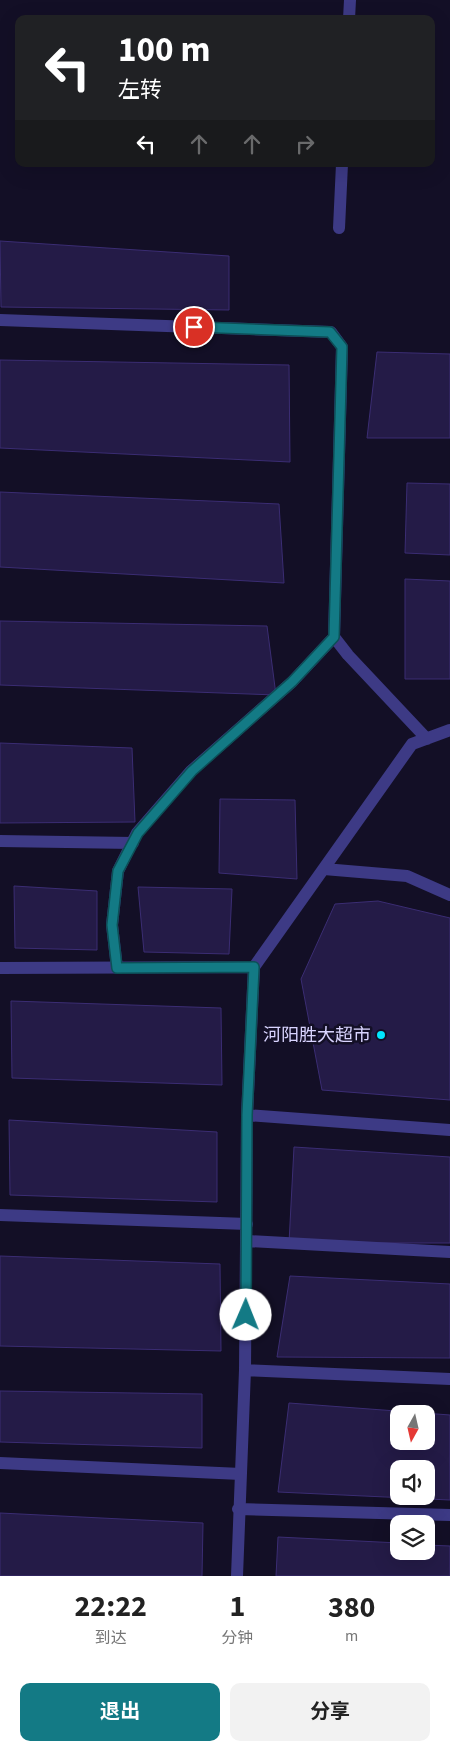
<!DOCTYPE html>
<html lang="zh">
<meta charset="utf-8">
<style>
:root{--surface:#fff;--page:#f2f2f2;--text:#222;--muted:#767676;--accent:#137a85}
body{margin:0;font-family:"Source Sans 3","Noto Sans SC",sans-serif;background:var(--page);color:var(--text);height:100vh;display:flex;flex-direction:column;font-size:19px;white-space:nowrap}
*{box-sizing:border-box;margin:0}
p{font-size:16px;color:var(--muted)}
.icon{flex:none;width:28px;height:28px;fill:none;stroke:currentColor;stroke-width:2;stroke-linecap:round;stroke-linejoin:round}
.map{position:relative;height:1576px;overflow:hidden}
.side{display:flex;flex-direction:column;background:var(--surface);flex:1}
.side>*{flex:none}
.banner{position:absolute;left:15px;top:15px;width:420px;height:152px;border-radius:10px;box-shadow:0 5px 20px #0002;background:#202124;color:#fff;overflow:hidden}
.needle{width:32px;rotate:188deg}
.controls{position:absolute;left:390px;top:1405px;display:grid;gap:10px}
.controls a{display:grid;place-items:center;width:45px;height:45px;border-radius:10px;background:var(--surface);box-shadow:0 5px 20px #0002;font-size:25px}
.pin{position:absolute;display:grid;place-items:center;width:42px;height:42px;color:#fff;margin:-21px;border:2px solid #fff;border-radius:50%;box-shadow:0 1px 5px #0007}
.me{position:absolute;width:55px;margin:-28px;rotate:1deg;stroke-linejoin:round;filter:drop-shadow(0 0 4px #0008)}
.turn{display:flex;align-items:center;gap:18px;height:105px;padding:0 20px;font-size:22px}
.turn .icon{width:65px;height:65px;stroke-width:2.5}
.turn b{display:block;font-size:35px;line-height:42px}
.lanes{display:flex;align-items:center;height:48px;padding:0 20px;background:#0003;justify-content:center;gap:25px;direction:ltr}
.lanes .off{opacity:.35}
.eta{display:flex;justify-content:space-evenly;align-items:center;height:85px;text-align:center}
.eta b{font-size:30px;font-weight:700;line-height:35px}
.button{display:flex;gap:10px;margin-top:auto;padding:10px 20px}
.button a{flex:1;height:58px;border-radius:10px;background:var(--accent);color:#fff;font-size:20px;font-weight:700;line-height:58px;text-align:center}
.button a+a{background:var(--page);color:var(--text)}
.map>svg:first-child{display:block}
.building{fill:#241b47;stroke:#3b2d73;fill-rule:evenodd}
.lines{fill:none;stroke-linecap:round;stroke-linejoin:round}
.minor{stroke:#3d3a85;stroke-width:12}
.route-casing{stroke:#0c4f56;stroke-width:12}
.route{stroke:#137a85;stroke-width:9}
.poi-dot{fill:#00e5ff;stroke:#130f26;stroke-width:2}
.labels{text-anchor:middle;stroke-width:5;stroke-linejoin:round;paint-order:stroke}
.poi-label{font-size:18px;fill:#d9d4ff;stroke:#130f26;text-anchor:end}
</style>
<div class="map">
<svg width="450" height="1576" viewBox="0 0 450 1576">
<rect width="100%" height="100%" fill="#130f26"/>
<path class="building" d="M 0,241 L 229,256 L 229,310 L 1,307 Z
M 377,352 L 450,354 L 450,438 L 367,438 Z
M 0,360 L 289,365 L 290,462 L 0,448 Z
M 407,483 L 450,484 L 450,555 L 405,553 Z
M 0,492 L 279,504 L 284,583 L 0,567 Z
M 405,579 L 450,581 L 450,679 L 405,679 Z
M 0,621 L 267,626 L 276,695 L 0,685 Z
M 0,743 L 132,748 L 135,822 L 0,823 Z
M 220,799 L 295,800 L 297,879 L 219,873 Z
M 14,886 L 97,891 L 97,950 L 15,948 Z
M 138,887 L 232,889 L 229,954 L 144,952 Z
M 378,901 L 450,918 L 450,1100 L 322,1090 L 301,979 L 335,904 Z
M 11,1001 L 221,1008 L 222,1085 L 12,1078 Z
M 9,1120 L 217,1132 L 217,1202 L 10,1195 Z
M 294,1147 L 450,1157 L 450,1243 L 289,1243 Z
M 0,1256 L 220,1264 L 221,1351 L 0,1346 Z
M 290,1276 L 450,1284 L 450,1358 L 277,1357 Z
M 0,1391 L 202,1394 L 202,1448 L 0,1442 Z
M 289,1403 L 450,1415 L 450,1500 L 278,1492 ZM 399,1414 L 426,1414 L 426,1441 L 399,1441 ZM 399,1469 L 426,1469 L 426,1496 L 399,1496 Z
M 0,1513 L 203,1523 L 202,1576 L 0,1576 Z
M 278,1537 L 399,1543 L 399,1551 L 426,1551 L 426,1545 L 450,1546 L 450,1576 L 276,1576 Z"/>
<g class="lines">
<path class="minor" d="M 349,19 L 350,0
M 339,228 L 342,164
M 0,320 L 331,332 L 342,347 L 334,637 L 348,655 L 427,739
M 0,841 L 133,843
M 324,869 L 407,876 L 450,895
M 0,968 L 254,967
M 117,968 L 112,925 L 118,871 L 137,833 L 191,771 L 292,682 L 334,637
M 247,1115 L 450,1130
M 0,1215 L 247,1224
M 248,1241 L 450,1252
M 245,1370 L 450,1379
M 0,1463 L 241,1474
M 238,1509 L 450,1515
M 237,1576 L 245,1370 L 247,1115 L 254,967 L 412,744 L 450,730"/>
</g>
<g class="lines">
<g class="route-casing">
<path id="route" d="M 194,327 L 330,332 L 342,347 L 334,637 L 292,682 L 192,771 L 138,833 L 118,871 L 112,925 L 117,968 L 254,967 L 247,1115 L 246,1315"/>
</g>
<use href="#route" class="route"/>
</g>
<circle class="poi-dot" cx="381" cy="1035" r="5"/>
<g class="labels">
<g class="poi-label">
<text x="371" y="1041">河阳胜大超市</text>
</g>
</g>
</svg>
<div class="controls">
<a><svg class="needle" viewBox="-14 -14 28 28"><path d="M0-13l5 13h-10z" fill="#e53935"/><path d="M0 13l5-13h-10z" fill="#767676"/></svg></a>
<a><svg class="icon" aria-label="sound" viewBox="0 0 24 24"><path d="M4 9h4l5-4v14l-5-4H4zM17 9q2 3 0 6"/></svg></a>
<a><svg class="icon" aria-label="layers" viewBox="0 0 24 24"><path d="M12 4l9 5-9 5-9-5zM3 14l9 5 9-5"/></svg></a>
</div>
<div class="pin" style="left:194px;top:327px;background:#d93025"><svg class="icon" aria-label="arrive" viewBox="0 0 24 24"><path d="M6 21V4h12l-3 4 3 4H6"/></svg></div>
<svg class="me" style="left:246px;top:1315px" viewBox="-20 -20 40 40"><circle r="19" fill="#fff"/><path d="M0-13L10 11 0 6-10 11z" fill="#137a85"/></svg>
<div class="banner">
<div class="turn"><svg class="icon" aria-label="left" viewBox="0 0 24 24"><path d="M17 20v-9H6M10 6l-5 5 5 5"/></svg><div><b>100 m</b>左转</div></div>
<div class="lanes"><svg class="icon" aria-label="left" viewBox="0 0 24 24"><path d="M17 20v-9H6M10 6l-5 5 5 5"/></svg><svg class="icon off" aria-label="ahead" viewBox="0 0 24 24"><path d="M12 20V5M6 11l6-6 6 6"/></svg><svg class="icon off" aria-label="ahead" viewBox="0 0 24 24"><path d="M12 20V5M6 11l6-6 6 6"/></svg><svg class="icon off" aria-label="right" viewBox="0 0 24 24"><path d="M7 20v-9h11M14 6l5 5-5 5"/></svg></div>
</div>
</div>
<section class="side">
<div class="eta">
<div><b>22:22</b><p>到达</p></div>
<div><b>1</b><p>分钟</p></div>
<div><b>380</b><p>m</p></div>
</div>
<div class="button"><a>退出</a><a>分享</a></div>
</section>
